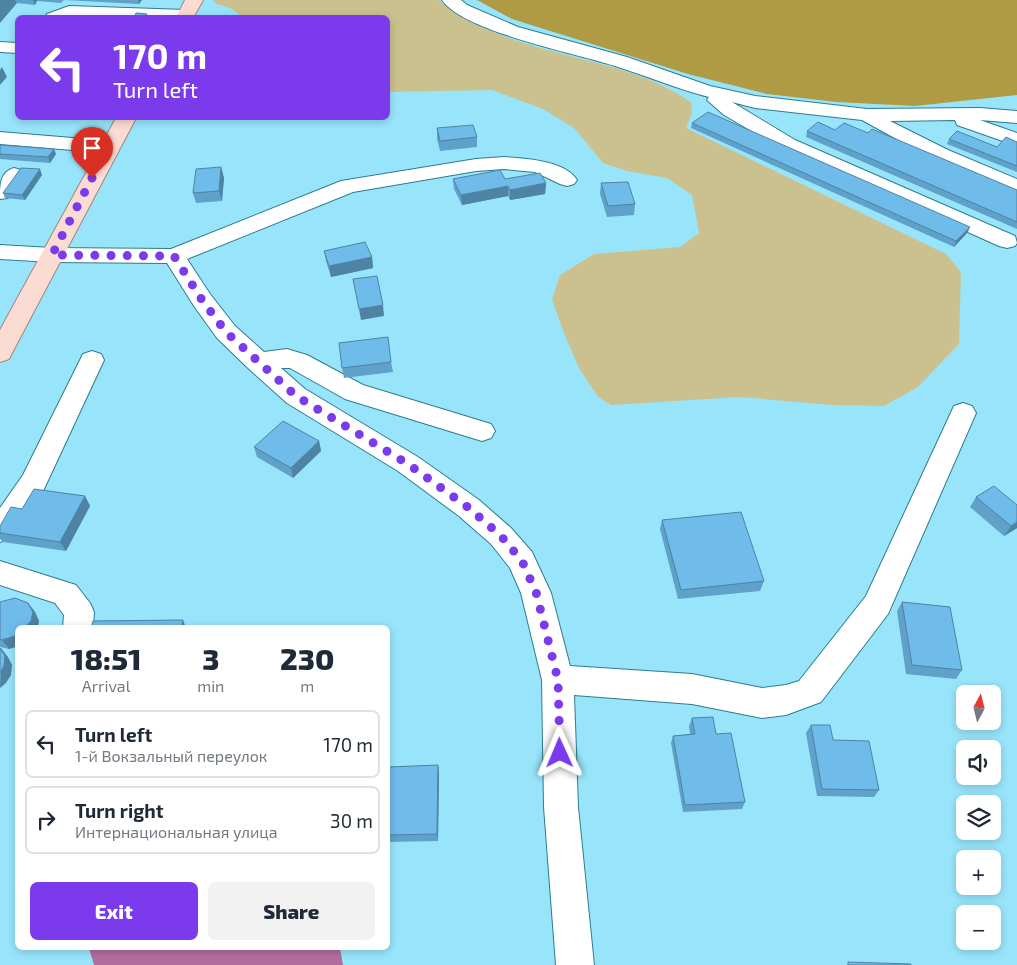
<!DOCTYPE html>
<meta charset="utf-8">
<style>
:root{--surface:#fff;--page:#f2f2f3;--text:#1f2937;--muted:#747a83;--line:#e0e1e3;--accent:#7c3aed}
body{margin:0;font-family:"Exo 2",sans-serif;background:var(--page);color:var(--text);height:100vh;display:flex;flex-direction:column;font-size:19px;white-space:nowrap}
*{box-sizing:border-box;margin:0}
p{font-size:16px;color:var(--muted)}
.icon{flex:none;width:28px;height:28px;fill:none;stroke:currentColor;stroke-width:2;stroke-linecap:round;stroke-linejoin:round}
.map{position:relative;flex:1;overflow:hidden}
.side{position:absolute;left:15px;top:625px;width:375px;height:325px;display:flex;flex-direction:column;background:var(--surface);border-radius:8px;box-shadow:0 2px 8px #0003}
.side>*{flex:none}
.hud{position:absolute;left:15px;top:15px;width:375px;height:105px;border-radius:8px;box-shadow:0 2px 8px #0003;background:#7c3aed;color:#fff;overflow:hidden}
.needle{width:32px;rotate:7deg}
.tools{position:absolute;left:956px;top:685px;display:grid;gap:10px}
.tools a{display:grid;place-items:center;width:45px;height:45px;border-radius:8px;background:var(--surface);box-shadow:0 2px 8px #0003;font-size:25px}
.pin{position:absolute;display:grid;place-items:center;width:42px;height:42px;color:#fff;margin:-51px -21px;border-radius:50% 50% 50% 0;rotate:-45deg;box-shadow:0 0 5px #0007}
.pin .icon{rotate:45deg}
.me{position:absolute;width:55px;margin:-28px;rotate:359deg;stroke-linejoin:round;filter:drop-shadow(0 0 4px #0008)}
.turn{display:flex;align-items:center;gap:18px;height:105px;padding:0 15px;font-size:22px}
.turn .icon{width:65px;height:65px;stroke-width:2.5}
.turn b{display:block;font-size:35px;line-height:42px}
.eta{display:flex;justify-content:space-evenly;align-items:center;height:85px;text-align:center}
.eta b{font-size:30px;font-weight:800;line-height:35px}
.action{display:flex;gap:10px;margin-top:auto;padding:10px 15px}
.action a{flex:1;height:58px;border-radius:8px;background:var(--accent);color:#fff;font-size:20px;font-weight:800;line-height:58px;text-align:center}
.action a+a{background:var(--page);color:var(--text)}
ul{padding:0;list-style:none}
li{display:flex;align-items:center;gap:15px;height:68px;margin:0 10px 8px;padding:0 5px;border:2px solid var(--line);border-radius:8px}
li div{flex:1}
li b{display:block;font-size:19px}
li em{font-style:normal}
.map>svg:first-child{display:block}
.green{fill:#cbc18f}
.forest{fill:#ae9b44}
.water{fill:#b26da0}
.lines{fill:none;stroke-linecap:round;stroke-linejoin:round}
.minor-casing{stroke:#2c7c8f;stroke-width:2}
.major-casing{stroke:#a2857d;stroke-width:2}
.minor{fill:#fff;fill-rule:evenodd}
.major{fill:#fbdcd3;fill-rule:evenodd}
.wall{fill:#5fa1c9}
.shaded-wall{fill:#4e83a4}
.building{fill:#6fbbea;stroke:#4e83a4}
.route{stroke:#7c3aed;stroke-width:9;stroke-dasharray:0 16.2}
</style>
<div class="map">
<svg width="1017" height="965" viewBox="0 0 1017 965">
<rect width="100%" height="100%" fill="#98e5fb"/>
<path class="green" d="M 213,0 L 439,0 C 513,61 614,50 691,102 L 692,113 L 686,128 L 946,254 L 961,272 L 959,344 L 918,387 L 884,406 L 833,405 L 740,397 L 611,405 L 598,397 L 579,368 L 563,331 L 552,299 L 560,275 L 594,254 L 680,247 L 699,233 L 692,195 L 667,178 L 627,171 L 603,163 L 574,128 L 543,109 L 492,90 L 388,92 L 388,18 L 241,17 C 236,9 225,6 216,4 Z"/>
<path class="forest" d="M 477,0 L 1017,0 L 1017,95 L 915,106 L 836,102 L 767,94 L 688,74 L 512,19 Z"/>
<path class="water" d="M 89,948 L 340,948 L 343,965 L 94,965 Z"/>
<g class="lines">
<g class="minor-casing">
<path id="minor" d="M 442,0 L 461,0 L 467,5 L 518,27 L 627,57 L 710,86 L 755,96 L 867,109 L 980,108 L 1017,111 L 1017,123 L 980,120 L 1017,133 L 1017,146 L 957,125 L 955,120 L 890,121 L 948,150 L 1017,179 L 1017,193 L 933,159 L 862,120 L 755,108 L 732,102 L 795,140 L 1015,236 L 1017,243 L 1015,246 L 1007,248 L 999,246 L 781,148 L 724,115 L 707,100 L 709,97 C 677,89 647,76 615,66 C 576,53 464,32 442,0 Z
M 69,6 L 186,10 L 192,11 L 195,15 L 193,18 L 45,18 L 47,14 Z
M 0,42 L 18,43 L 18,53 L 0,52 Z
M 0,132 L 109,141 L 116,143 L 119,147 L 116,151 L 109,153 L 0,144 Z
M 504,157 C 526,159 564,160 577,180 L 574,184 L 567,186 L 560,184 L 535,172 L 504,169 L 476,171 L 353,192 L 187,259 L 210,294 L 235,326 L 264,352 L 287,349 L 307,355 L 363,385 L 491,424 L 495,431 L 491,438 L 482,441 L 345,399 L 290,368 L 281,368 L 305,389 L 418,457 L 479,500 L 511,528 L 532,552 L 551,593 L 570,666 L 692,674 L 762,688 L 786,685 L 799,681 L 866,596 L 954,406 L 963,403 L 972,406 L 976,413 L 888,614 L 821,702 L 786,715 L 762,718 L 692,704 L 574,695 L 578,807 L 594,965 L 556,965 L 544,807 L 542,680 L 521,593 L 510,568 L 491,544 L 459,516 L 398,471 L 287,403 L 248,368 L 217,338 L 194,306 L 167,263 L 52,262 L 0,259 L 0,245 L 52,248 L 171,249 L 341,181 L 476,159 Z
M 14,168 L 21,170 L 24,174 L 8,198 L 0,199 C 0,185 0,172 14,168 Z
M 92,351 L 101,354 L 104,360 L 44,489 L 10,538 L 0,542 L 0,508 L 23,475 L 83,354 Z
M 0,561 L 76,585 L 90,603 L 94,612 L 93,628 L 63,628 L 64,615 L 55,603 L 0,585 Z"/>
</g>
<g class="major-casing">
<path id="major" d="M 185,0 L 203,0 L 193,18 L 176,18 Z
M 116,118 L 136,118 L 12,353 L 9,359 L 0,362 L 0,330 Z"/>
</g>
<use href="#minor" class="minor"/>
<use href="#major" class="major"/>
</g>
<path class="wall" d="M 0,0 L 64,0 L 61,3 L 37,1 L 35,5 L 17,3 Z
M 64,0 L 142,0 L 139,4 Z
M 692,123 L 968,232 L 954,247 L 691,128 Z
M 437,128 L 477,137 L 477,147 L 440,151 L 437,139 Z
M 807,131 L 868,133 L 1017,190 L 1017,229 L 806,137 Z
M 949,139 L 997,147 L 1017,142 L 1017,172 L 947,144 Z
M 0,145 L 56,154 L 50,163 L 0,159 Z
M 221,167 L 224,178 L 222,201 L 196,203 L 193,193 Z
M 42,175 L 25,200 L 5,198 L 3,193 Z
M 453,179 L 505,179 L 546,183 L 545,194 L 510,200 L 508,196 L 462,205 L 454,189 Z
M 601,183 L 635,204 L 634,215 L 607,217 L 600,194 Z
M 324,251 L 372,257 L 373,268 L 331,277 L 326,261 Z
M 391,362 L 393,372 L 344,378 L 342,368 Z
M 319,441 L 321,451 L 293,478 L 257,457 L 254,447 Z
M 85,496 L 90,506 L 66,551 L 3,542 L 0,539 L 0,526 L 22,509 Z
M 976,497 L 1017,505 L 1017,528 L 1004,536 L 970,507 Z
M 662,520 L 764,581 L 760,591 L 678,599 L 660,529 Z
M 0,602 L 28,603 L 35,612 L 39,621 L 18,628 L 18,646 L 9,649 L 0,647 Z
M 902,602 L 962,670 L 956,679 L 906,674 L 897,611 Z
M 692,718 L 716,734 L 745,802 L 742,809 L 683,812 L 671,743 L 673,736 L 690,734 L 689,726 Z
M 811,725 L 833,740 L 879,790 L 874,797 L 817,796 L 806,733 Z
M 438,765 L 439,773 L 438,841 L 388,842 L 388,767 Z"/>
<path class="shaded-wall" d="M 0,0 L 15,0 L 17,3 L 0,23 Z
M 33,0 L 37,0 L 37,1 L 35,5 Z
M 138,0 L 142,0 L 139,4 Z
M 2,67 L 7,77 L 0,85 L 0,70 Z
M 54,149 L 56,154 L 50,163 L 48,157 Z
M 221,167 L 224,178 L 222,201 L 219,191 Z
M 40,169 L 42,175 L 25,200 L 22,195 Z
M 546,183 L 545,194 L 510,200 L 510,190 Z
M 508,186 L 508,196 L 462,205 L 461,195 Z
M 970,227 L 968,232 L 954,247 L 956,241 Z
M 372,257 L 373,268 L 331,277 L 329,266 Z
M 383,305 L 384,316 L 361,320 L 359,309 Z
M 319,441 L 321,451 L 293,478 L 291,468 Z
M 85,496 L 90,506 L 66,551 L 60,542 Z
M 1017,522 L 1017,528 L 1004,536 L 1011,526 Z
M 28,603 L 35,612 L 39,621 L 38,628 L 24,628 Z
M 183,620 L 186,628 L 181,628 Z
M 18,635 L 18,646 L 9,649 L 2,640 Z
M 1,648 L 8,657 L 12,665 L 11,675 L 6,683 L 0,688 Z
M 438,765 L 439,773 L 438,841 L 437,834 Z"/>
<path class="building" d="M 136,13 L 147,14 L 144,18 L 134,18 Z
M 708,112 L 970,227 L 956,241 L 692,123 Z
M 818,122 L 835,130 L 844,123 L 868,133 L 872,129 L 1017,190 L 1017,222 L 807,131 Z
M 473,125 L 477,137 L 440,141 L 437,128 Z
M 957,131 L 997,147 L 1006,137 L 1017,142 L 1017,166 L 949,139 Z
M 0,145 L 54,149 L 48,157 L 0,154 Z
M 221,167 L 219,191 L 193,193 L 196,169 Z
M 21,168 L 40,169 L 22,195 L 3,193 Z
M 500,170 L 505,179 L 540,173 L 546,183 L 510,190 L 508,186 L 461,195 L 453,179 Z
M 628,182 L 635,204 L 608,206 L 601,183 Z
M 365,242 L 372,257 L 329,266 L 324,251 Z
M 377,276 L 383,305 L 359,309 L 353,279 Z
M 388,337 L 391,362 L 342,368 L 339,343 Z
M 283,421 L 319,441 L 291,468 L 254,447 Z
M 994,486 L 1017,505 L 1017,522 L 1011,526 L 976,497 Z
M 34,489 L 85,496 L 60,542 L 0,533 L 0,526 L 11,507 L 22,509 Z
M 741,512 L 764,581 L 681,590 L 662,520 Z
M 15,598 L 28,603 L 33,612 L 31,621 L 24,628 L 18,628 L 18,635 L 2,640 L 0,639 L 0,602 Z
M 902,602 L 950,607 L 962,670 L 912,665 Z
M 183,620 L 181,628 L 91,628 L 93,621 Z
M 0,648 L 5,656 L 4,666 L 0,673 Z
M 713,717 L 716,734 L 731,733 L 745,802 L 685,805 L 673,736 L 695,734 L 692,718 Z
M 811,725 L 830,725 L 833,740 L 869,741 L 879,790 L 822,789 Z
M 438,765 L 437,834 L 388,835 L 388,767 Z
M 848,962 L 911,964 L 911,965 L 848,965 Z"/>
<g class="lines">
<path class="route" d="M 92,178 L 52,255 L 174,256 L 202,300 L 226,332 L 296,396 L 408,464 L 469,508 L 501,536 L 522,561 L 536,592 L 558,680 L 560,753"/>
</g>
</svg>
<div class="tools">
<a><svg class="needle" viewBox="-14 -14 28 28"><path d="M0-13l5 13h-10z" fill="#e53935"/><path d="M0 13l5-13h-10z" fill="#747a83"/></svg></a>
<a><svg class="icon" aria-label="sound" viewBox="0 0 24 24"><path d="M4 9h4l5-4v14l-5-4H4zM17 9q2 3 0 6"/></svg></a>
<a><svg class="icon" aria-label="layers" viewBox="0 0 24 24"><path d="M12 4l9 5-9 5-9-5zM3 14l9 5 9-5"/></svg></a>
<a>+</a>
<a>−</a>
</div>
<div class="pin" style="left:92px;top:178px;background:#d93025"><svg class="icon" aria-label="arrive" viewBox="0 0 24 24"><path d="M6 21V4h12l-3 4 3 4H6"/></svg></div>
<svg class="me" style="left:560px;top:753px" viewBox="-20 -20 40 40"><path d="M0-17L14 15 0 8-14 15z" fill="#7c3aed" stroke="#fff" stroke-width="4"/></svg>
<div class="hud">
<div class="turn"><svg class="icon" aria-label="left" viewBox="0 0 24 24"><path d="M17 20v-9H6M10 6l-5 5 5 5"/></svg><div><b>170 m</b>Turn left</div></div>
</div>
<section class="side">
<div class="eta">
<div><b>18:51</b><p>Arrival</p></div>
<div><b>3</b><p>min</p></div>
<div><b>230</b><p>m</p></div>
</div>
<ul>
<li><svg class="icon" aria-label="left" viewBox="0 0 24 24"><path d="M17 20v-9H6M10 6l-5 5 5 5"/></svg><div><b>Turn left</b><p>1-й Вокзальный переулок</p></div><em>170 m</em></li>
<li><svg class="icon" aria-label="right" viewBox="0 0 24 24"><path d="M7 20v-9h11M14 6l5 5-5 5"/></svg><div><b>Turn right</b><p>Интернациональная улица</p></div><em>30 m</em></li>
</ul>
<div class="action"><a>Exit</a><a>Share</a></div>
</section>
</div>
